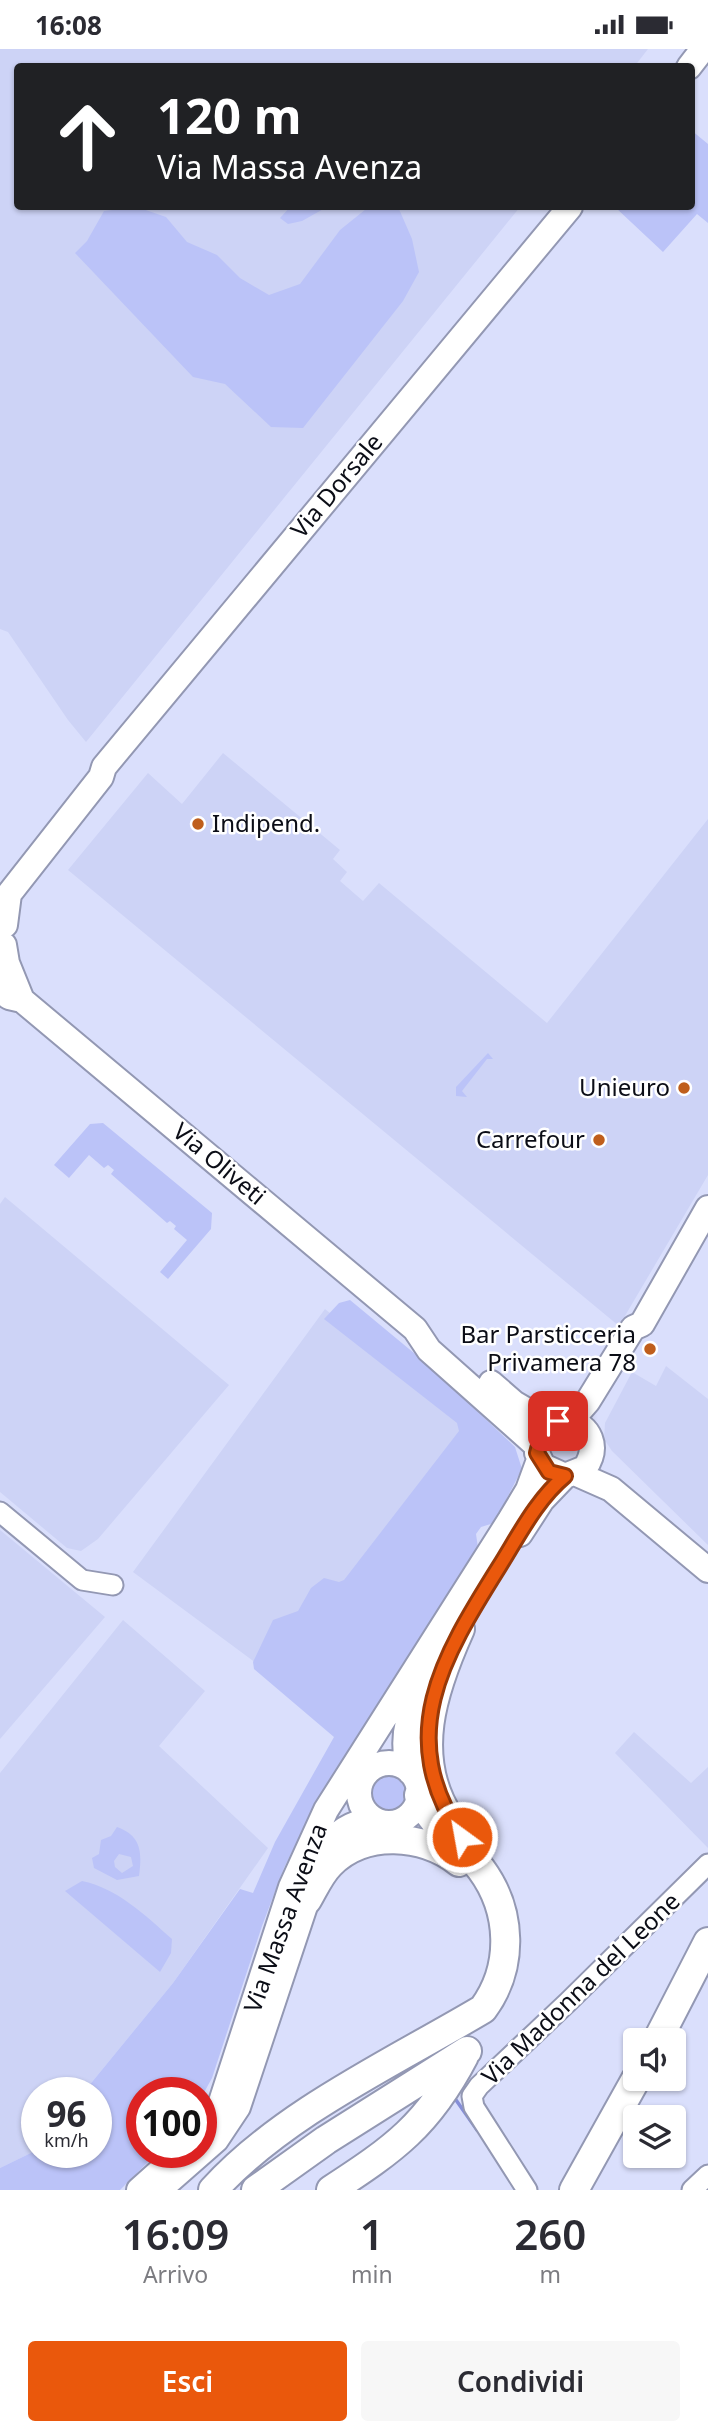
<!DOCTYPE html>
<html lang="it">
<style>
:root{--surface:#fff;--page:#f7f7f7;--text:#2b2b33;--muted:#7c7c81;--accent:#ea580c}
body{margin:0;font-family:"Noto Sans",sans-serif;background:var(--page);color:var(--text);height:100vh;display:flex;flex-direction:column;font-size:26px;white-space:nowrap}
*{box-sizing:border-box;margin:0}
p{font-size:23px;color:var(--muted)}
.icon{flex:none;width:38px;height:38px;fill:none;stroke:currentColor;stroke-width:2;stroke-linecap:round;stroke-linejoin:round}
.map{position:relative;height:2141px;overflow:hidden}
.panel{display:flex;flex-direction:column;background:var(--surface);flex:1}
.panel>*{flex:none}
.banner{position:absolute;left:14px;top:14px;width:681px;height:147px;border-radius:7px;box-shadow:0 2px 5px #0004;background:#202124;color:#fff;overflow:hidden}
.tools{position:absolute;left:623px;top:1979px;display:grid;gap:14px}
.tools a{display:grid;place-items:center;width:63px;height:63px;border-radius:7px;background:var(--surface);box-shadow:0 2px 5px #0004;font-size:35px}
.speed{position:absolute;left:21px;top:2028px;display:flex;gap:14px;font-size:35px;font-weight:700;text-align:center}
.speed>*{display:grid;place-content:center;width:91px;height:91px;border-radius:50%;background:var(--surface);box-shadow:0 2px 5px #0004;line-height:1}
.speed small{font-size:18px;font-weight:400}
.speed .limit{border:10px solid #d22;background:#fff;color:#111}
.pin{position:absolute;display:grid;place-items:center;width:60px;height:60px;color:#fff;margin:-30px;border-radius:14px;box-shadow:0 4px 10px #0006}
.me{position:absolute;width:77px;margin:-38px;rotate:328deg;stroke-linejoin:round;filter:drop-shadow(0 0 5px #0008)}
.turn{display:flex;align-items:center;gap:24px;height:147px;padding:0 28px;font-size:32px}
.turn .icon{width:91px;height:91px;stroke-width:2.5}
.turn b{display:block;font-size:49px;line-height:60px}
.eta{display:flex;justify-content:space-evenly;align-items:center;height:119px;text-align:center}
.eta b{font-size:42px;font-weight:600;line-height:49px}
.button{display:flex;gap:14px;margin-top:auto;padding:14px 28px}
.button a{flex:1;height:80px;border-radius:7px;background:var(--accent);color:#fff;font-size:28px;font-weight:600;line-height:80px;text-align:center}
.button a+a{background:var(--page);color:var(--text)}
.status{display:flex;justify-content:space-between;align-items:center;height:49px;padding:0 35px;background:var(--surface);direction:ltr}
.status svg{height:19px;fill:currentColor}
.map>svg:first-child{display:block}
.built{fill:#cdd3f6}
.green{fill:#bbc3f8;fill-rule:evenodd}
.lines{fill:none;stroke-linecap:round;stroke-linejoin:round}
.stream{stroke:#858ed8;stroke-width:3.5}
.minor-casing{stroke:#9398b3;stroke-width:23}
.major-casing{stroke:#9398b3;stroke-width:28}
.highway-casing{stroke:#9398b3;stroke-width:32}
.minor{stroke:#fff;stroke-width:19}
.major{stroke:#fff;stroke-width:24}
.highway{stroke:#fff;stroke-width:28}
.route-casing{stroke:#983908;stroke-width:18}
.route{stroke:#ea580c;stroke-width:12}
.poi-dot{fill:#bf5e1c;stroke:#fff;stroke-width:2.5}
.labels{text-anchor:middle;stroke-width:5;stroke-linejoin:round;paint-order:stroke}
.street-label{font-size:24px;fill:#0b0d16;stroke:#fff}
.poi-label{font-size:24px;fill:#0b0d16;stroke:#fff;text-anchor:end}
</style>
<div class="status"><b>16:08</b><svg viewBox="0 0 49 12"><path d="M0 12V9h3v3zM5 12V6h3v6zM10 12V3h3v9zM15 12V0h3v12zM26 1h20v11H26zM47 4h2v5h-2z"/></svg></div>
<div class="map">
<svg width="708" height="2141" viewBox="0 0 708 2141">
<rect width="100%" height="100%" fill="#dadffc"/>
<path class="built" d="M 0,0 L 648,0 L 634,18 L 18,18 L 18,158 L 520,158 L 86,693 L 68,671 L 8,583 L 0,580 Z
M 223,704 L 340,801 L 333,810 L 347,823 L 340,832 L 363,852 L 379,834 L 547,974 L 708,770 L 708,1126 L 619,1277 L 68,821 L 148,724 L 182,755 Z
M 5,1148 L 229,1336 L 98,1490 L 81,1502 L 67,1499 L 0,1443 L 0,1155 Z
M 325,1260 L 507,1408 L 352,1685 L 133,1523 Z
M 666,1317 L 708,1350 L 708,1496 L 612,1402 L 604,1390 L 605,1374 L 632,1323 L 656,1337 Z
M 0,1481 L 105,1568 L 0,1690 Z
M 123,1571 L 205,1642 L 159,1697 L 268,1799 L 173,1934 L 83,2044 L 37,2044 L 37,2101 L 0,2119 L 0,1724 Z
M 634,1683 L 691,1734 L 708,1718 L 708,1799 L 615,1704 Z"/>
<path class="green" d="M 691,81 L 708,95 L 708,174 L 697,165 L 663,203 L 616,159 L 691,158 Z
M 137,158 L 166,168 L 187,193 L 217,206 L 240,229 L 269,246 L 300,235 L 340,181 L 366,160 L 399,160 L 412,190 L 419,223 L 403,252 L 303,379 L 271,378 L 225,335 L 193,328 L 75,204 L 87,192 L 104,162 Z
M 290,158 L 327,158 L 302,172 L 288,175 L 280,169 Z
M 488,1004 L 493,1010 L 487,1010 L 462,1042 L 467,1048 L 456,1047 L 456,1038 Z
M 103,1074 L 212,1164 L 211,1180 L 168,1230 L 160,1223 L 187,1191 L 174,1180 L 176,1177 L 170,1172 L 167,1174 L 111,1125 L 114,1121 L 108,1116 L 104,1119 L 89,1106 L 69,1129 L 54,1116 L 90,1075 Z
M 350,1251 L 432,1319 L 515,1398 L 522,1420 L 494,1474 L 481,1478 L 476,1485 L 478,1499 L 309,1769 L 284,1819 L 262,1877 L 212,2029 L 201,2049 L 201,2044 L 142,2044 L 142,2104 L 157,2104 L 120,2141 L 0,2141 L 0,2119 L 37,2101 L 37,2104 L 96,2104 L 96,2044 L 83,2044 L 173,1934 L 240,1840 L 253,1844 L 275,1793 L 334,1688 L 254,1620 L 253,1613 L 273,1571 L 298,1562 L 311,1539 L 324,1529 L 339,1533 L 344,1531 L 459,1382 L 457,1374 L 324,1270 L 339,1254 Z
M367 1744a22 22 0 1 1 44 0a22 22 0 1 1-44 0Z
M 117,1778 C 142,1787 142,1804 139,1827 L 117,1831 L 94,1819 L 92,1809 L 99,1805 L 101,1791 L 111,1787 ZM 119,1805 L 131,1808 L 133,1817 L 122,1824 L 115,1818 L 114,1812 Z
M 82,1832 C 117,1839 145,1866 172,1890 L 171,1904 L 160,1923 L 65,1842 Z"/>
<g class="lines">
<path class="stream" d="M 456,2051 L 477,2081"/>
<g class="minor-casing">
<path id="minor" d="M 0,1463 L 82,1531 L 113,1536
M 527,2141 L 474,2058 L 472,2047 L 479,2037 L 568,1953 L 708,1815
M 692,2141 L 708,2126"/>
</g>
<g class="major-casing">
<path id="major" d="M 689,18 L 703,0
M 5,876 L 9,845 L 101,728 L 104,718 L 570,158
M 4,896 L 7,914 L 22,951
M 0,941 L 9,948 L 22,951 L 415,1280 L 429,1301 L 537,1397
M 491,1334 L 514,1354 L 550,1375
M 566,1371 C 591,1377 599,1398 585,1419 L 565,1427 L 543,1417 L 537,1404 L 539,1388 L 550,1375 L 574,1368 L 588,1352 L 633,1279 L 642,1275 L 708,1159
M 577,1425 L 611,1440 L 708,1521
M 520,1485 L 542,1451 L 565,1427
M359 1744a30 30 0 1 1 60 0a30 30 0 1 1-60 0Z
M 410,1723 C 398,1686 410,1660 429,1627
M 201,2084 L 221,2053 L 291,1838 L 326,1761 L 510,1471 L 528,1441 L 539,1411
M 139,2141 L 167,2116
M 159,2141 L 216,2091 L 238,2058 L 323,1803 C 335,1783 351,1773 374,1771"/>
</g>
<g class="highway-casing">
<path id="highway" d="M 450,1770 C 409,1708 433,1640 460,1580
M 307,1851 C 314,1839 320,1825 330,1815 C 365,1780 423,1785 459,1813
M 657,1992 L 708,1893
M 213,2141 C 283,2064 394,2013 483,1960 C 514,1918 512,1862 481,1820 C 461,1793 432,1779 419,1746
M 256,2141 L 326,2091 L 467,2002
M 331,2141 C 394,2100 428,2076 464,2007
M 574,2141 L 636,2030"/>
</g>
<use href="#minor" class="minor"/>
<use href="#major" class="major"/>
<use href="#highway" class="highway"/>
</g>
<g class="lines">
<g class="route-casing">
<path id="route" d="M 462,1788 C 394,1687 442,1609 499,1518 C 518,1488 536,1451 565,1427 L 549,1423 L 537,1404 L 543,1381 L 558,1372"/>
</g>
<use href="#route" class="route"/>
</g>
<g class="poi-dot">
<circle cx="198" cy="775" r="7"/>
<circle cx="684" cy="1039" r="7"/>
<circle cx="599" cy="1091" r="7"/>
<circle cx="650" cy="1300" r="7"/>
</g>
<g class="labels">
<g class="street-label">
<text transform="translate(337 437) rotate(-50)" y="8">Via Dorsale</text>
<text transform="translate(219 1115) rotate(40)" y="8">Via Oliveti</text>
<text transform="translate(286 1869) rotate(-70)" y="8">Via Massa Avenza</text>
<text transform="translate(581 1940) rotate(-44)" y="8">Via Madonna del Leone</text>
</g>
<g class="poi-label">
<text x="212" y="783" text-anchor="start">Indipend.</text>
<text x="670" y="1047">Unieuro</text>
<text x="585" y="1099">Carrefour</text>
<text x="636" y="1294">Bar Parsticceria<tspan x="636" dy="28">Privamera 78</tspan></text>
</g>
</g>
</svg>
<div class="tools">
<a><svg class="icon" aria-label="sound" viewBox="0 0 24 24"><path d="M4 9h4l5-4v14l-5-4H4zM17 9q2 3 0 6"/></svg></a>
<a><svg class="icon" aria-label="layers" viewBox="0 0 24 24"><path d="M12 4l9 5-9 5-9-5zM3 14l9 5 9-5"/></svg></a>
</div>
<div class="speed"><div>96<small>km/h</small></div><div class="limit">100</div></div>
<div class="pin" style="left:558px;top:1372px;background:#d93025"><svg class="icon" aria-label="arrive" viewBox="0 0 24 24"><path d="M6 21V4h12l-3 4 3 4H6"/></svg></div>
<svg class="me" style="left:462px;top:1788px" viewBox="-20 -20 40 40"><circle r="17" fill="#ea580c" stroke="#fff" stroke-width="3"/><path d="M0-11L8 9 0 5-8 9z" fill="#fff"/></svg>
<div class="banner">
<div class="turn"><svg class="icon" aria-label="ahead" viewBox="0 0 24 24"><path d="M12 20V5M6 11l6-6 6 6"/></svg><div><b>120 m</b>Via Massa Avenza</div></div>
</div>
</div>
<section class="panel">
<div class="eta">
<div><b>16:09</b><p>Arrivo</p></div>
<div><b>1</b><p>min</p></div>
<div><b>260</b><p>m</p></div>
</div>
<div class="button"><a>Esci</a><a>Condividi</a></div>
</section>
